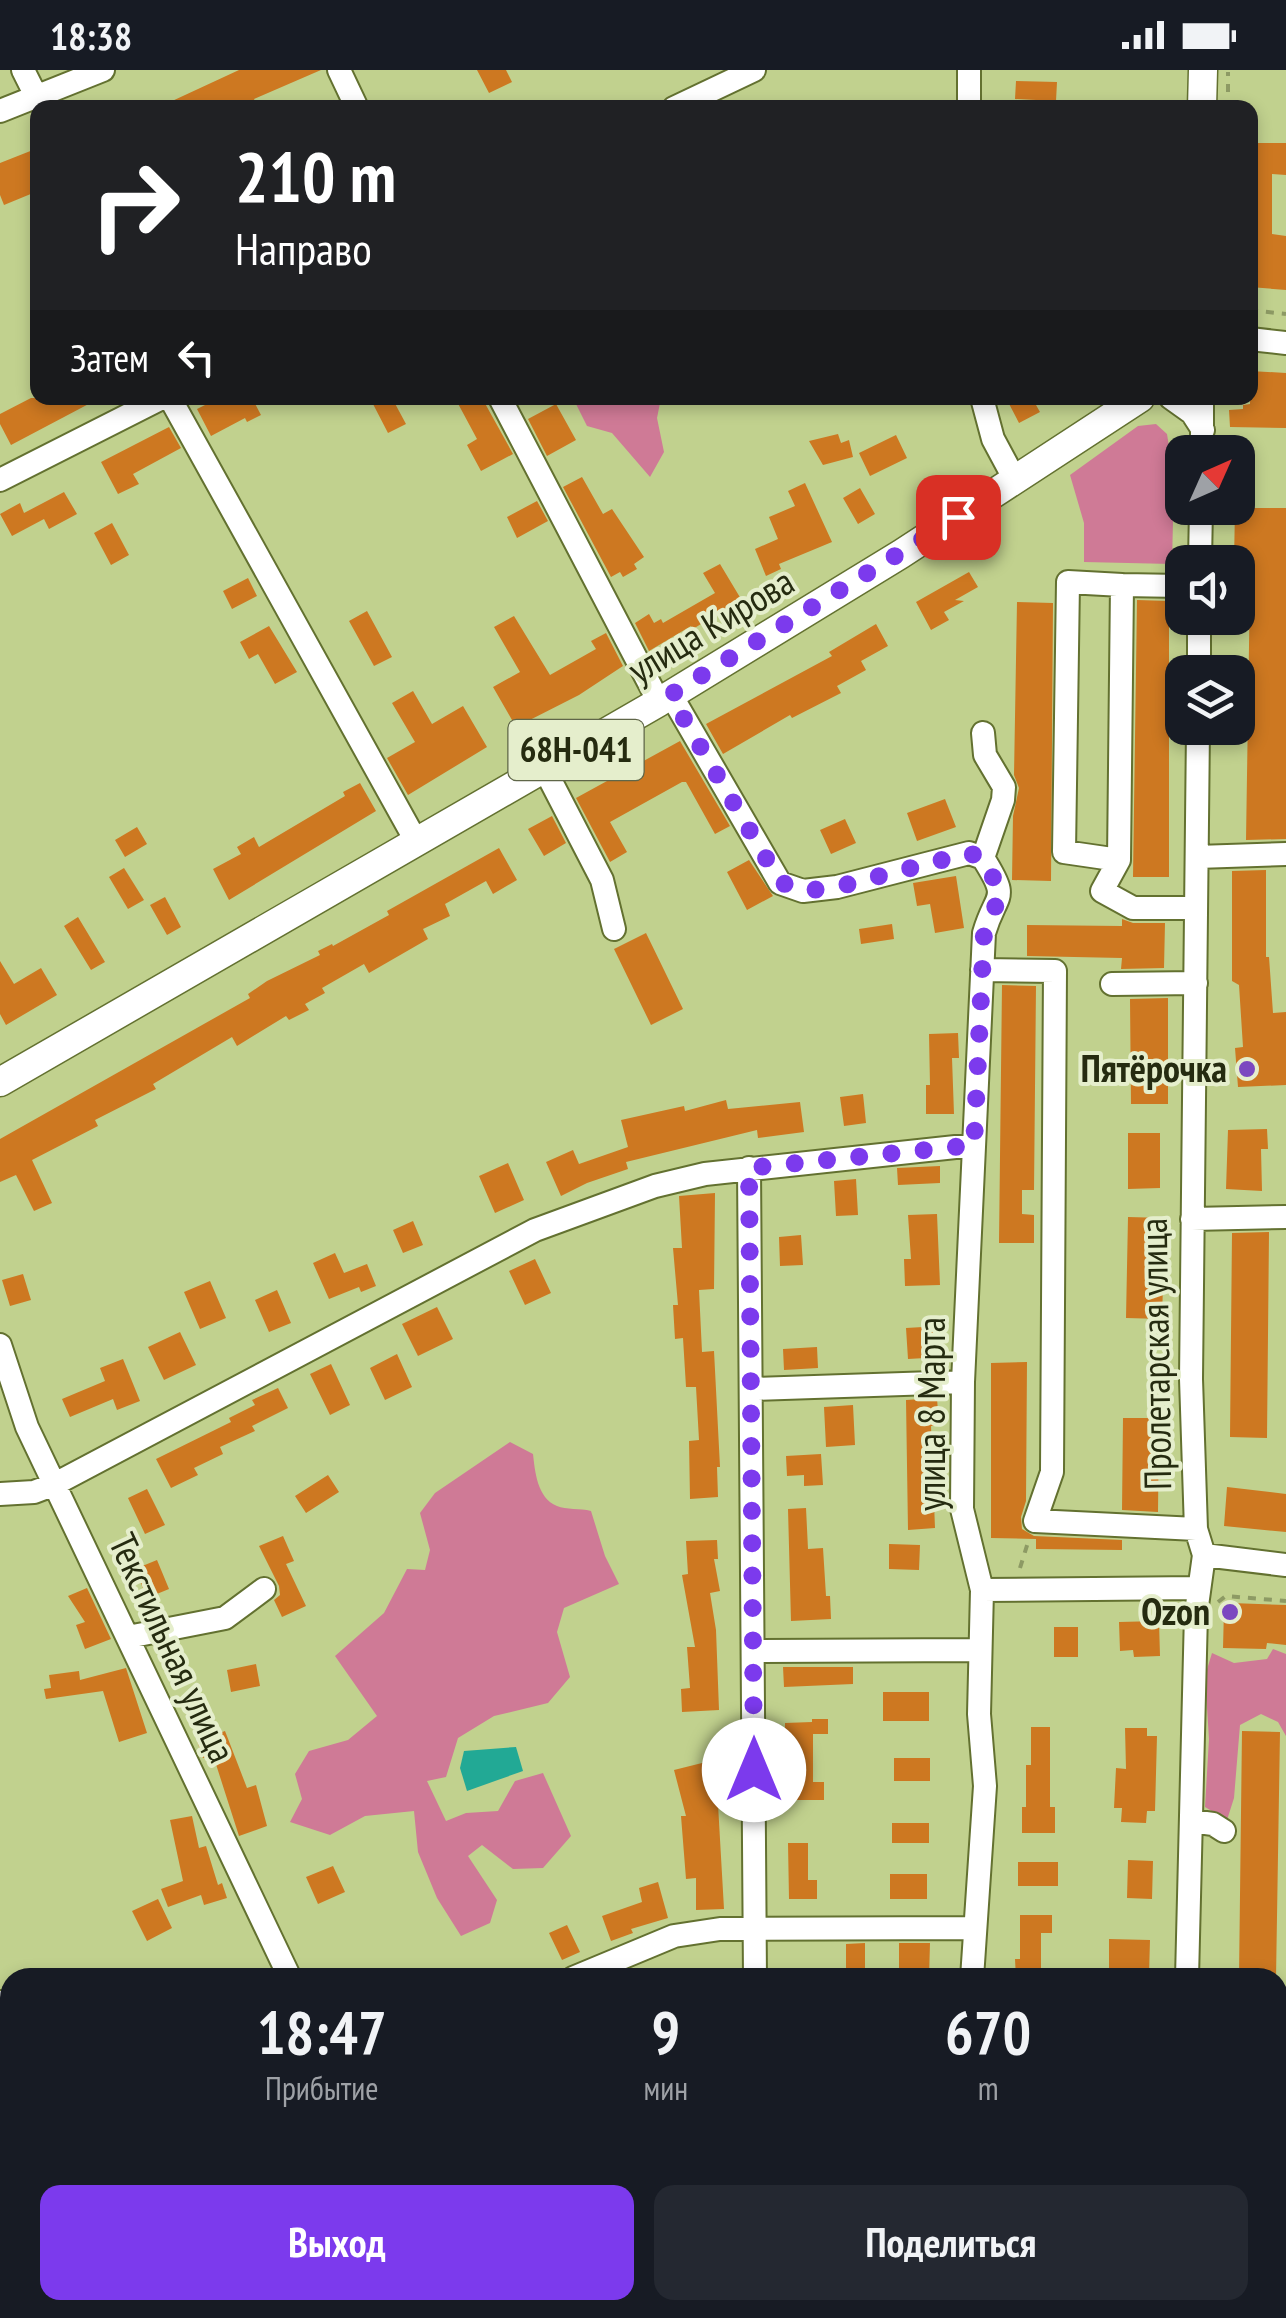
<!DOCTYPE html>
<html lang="ru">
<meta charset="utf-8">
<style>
:root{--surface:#171b24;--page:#242831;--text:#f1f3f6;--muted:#9ea1a6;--accent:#7c3aed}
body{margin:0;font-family:"PT Sans Narrow",sans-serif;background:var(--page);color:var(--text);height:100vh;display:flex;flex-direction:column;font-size:38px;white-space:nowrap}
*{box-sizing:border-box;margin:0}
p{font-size:32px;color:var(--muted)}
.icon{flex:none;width:55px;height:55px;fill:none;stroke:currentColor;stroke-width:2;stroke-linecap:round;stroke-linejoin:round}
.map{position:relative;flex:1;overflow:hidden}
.sheet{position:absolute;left:0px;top:1898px;width:1288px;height:352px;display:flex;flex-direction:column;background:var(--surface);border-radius:30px 30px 0 0;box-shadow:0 5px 15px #0003}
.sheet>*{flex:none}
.guide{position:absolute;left:30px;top:30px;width:1228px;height:305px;border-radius:20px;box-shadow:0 5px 15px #0003;background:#202124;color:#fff;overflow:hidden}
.needle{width:65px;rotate:45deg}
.buttons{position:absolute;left:1165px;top:365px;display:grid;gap:20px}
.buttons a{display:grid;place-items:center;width:90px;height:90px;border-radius:20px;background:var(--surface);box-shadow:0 5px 15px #0003;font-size:50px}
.pin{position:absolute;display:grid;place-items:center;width:85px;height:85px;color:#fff;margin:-42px;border-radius:20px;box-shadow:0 5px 15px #0006}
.me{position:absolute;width:110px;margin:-55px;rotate:0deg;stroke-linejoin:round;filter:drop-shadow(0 0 8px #0008)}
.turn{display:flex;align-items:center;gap:35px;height:210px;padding:0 40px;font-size:45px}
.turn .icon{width:130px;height:130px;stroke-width:2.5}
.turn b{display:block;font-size:70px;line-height:85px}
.then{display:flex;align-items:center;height:95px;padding:0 40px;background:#0003;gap:20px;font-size:38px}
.eta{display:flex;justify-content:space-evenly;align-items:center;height:170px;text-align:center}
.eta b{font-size:60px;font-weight:700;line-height:70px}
.cta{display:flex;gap:20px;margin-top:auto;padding:20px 40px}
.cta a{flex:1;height:115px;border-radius:20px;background:var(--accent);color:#fff;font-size:40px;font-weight:700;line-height:115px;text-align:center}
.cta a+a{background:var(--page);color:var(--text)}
.status{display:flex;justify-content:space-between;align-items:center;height:70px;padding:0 50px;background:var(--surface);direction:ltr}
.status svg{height:28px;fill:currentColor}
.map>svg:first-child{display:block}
.green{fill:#cf7a96}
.water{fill:#22a995}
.building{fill:#cd7821}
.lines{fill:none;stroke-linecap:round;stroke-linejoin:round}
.minor-casing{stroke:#637130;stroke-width:26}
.major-casing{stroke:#637130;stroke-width:31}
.path{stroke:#8d9a64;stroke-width:4;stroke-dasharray:8 8;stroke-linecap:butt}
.minor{stroke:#fff;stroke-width:22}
.major{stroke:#fff;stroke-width:28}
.route{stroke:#7c3aed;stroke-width:18;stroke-dasharray:0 32.4}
.poi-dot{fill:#7b48c0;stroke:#e5eecc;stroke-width:4}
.labels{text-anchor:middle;stroke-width:8;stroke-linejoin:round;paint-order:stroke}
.shield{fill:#e5eecc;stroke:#5f6648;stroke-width:2.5}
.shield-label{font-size:35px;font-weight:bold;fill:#252b10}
.street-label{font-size:38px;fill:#252b10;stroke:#e5eecc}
.poi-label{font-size:38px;font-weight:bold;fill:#252b10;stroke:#e5eecc;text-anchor:end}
</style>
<div class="status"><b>18:38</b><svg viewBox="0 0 49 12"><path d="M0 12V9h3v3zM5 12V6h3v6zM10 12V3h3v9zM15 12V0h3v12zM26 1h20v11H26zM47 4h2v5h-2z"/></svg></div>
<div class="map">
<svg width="1286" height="2248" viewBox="0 0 1286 2248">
<rect width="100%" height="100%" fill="#c1d18e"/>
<path class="green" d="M 573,328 L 661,328 L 657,348 L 664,382 L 650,407 L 612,363 L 587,356 Z
M 1156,354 L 1167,364 L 1174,407 L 1172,494 L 1084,492 L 1084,453 L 1070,405 L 1138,356 Z
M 510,1372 L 533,1384 C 535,1401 537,1428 557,1436 C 566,1440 580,1438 591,1441 L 605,1486 L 619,1514 L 564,1538 L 557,1562 L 570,1607 L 548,1633 L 494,1646 L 458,1668 L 446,1707 L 427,1711 L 446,1751 L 466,1743 L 498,1741 L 515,1711 L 543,1703 L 571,1766 L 543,1798 L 513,1799 L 482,1775 L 468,1786 L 497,1830 L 490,1853 L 461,1866 L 437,1828 L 418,1782 L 414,1741 L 365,1746 L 330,1765 L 290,1752 L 302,1729 L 295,1704 L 309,1681 L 348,1670 L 377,1646 L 335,1586 L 384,1543 L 407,1499 L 425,1500 L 430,1480 L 420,1443 L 435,1423 Z
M 1273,1579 L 1286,1584 L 1286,1666 L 1278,1652 L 1261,1644 L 1240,1655 L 1234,1728 L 1227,1750 L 1205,1737 L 1209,1669 L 1205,1606 L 1212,1583 L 1234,1593 L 1267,1589 Z
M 0,1968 L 10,1979 L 10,2155 L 0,2145 Z"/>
<path class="water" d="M 516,1677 L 523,1701 L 467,1721 L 460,1698 L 464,1681 Z"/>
<path class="building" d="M 239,0 L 321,0 L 254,29 L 258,38 L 157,38 Z
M 477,0 L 506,0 L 512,12 L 489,23 Z
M 1016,11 L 1057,12 L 1056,31 L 1015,29 Z
M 1250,73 L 1286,73 L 1286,105 L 1272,104 L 1272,164 L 1286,166 L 1286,220 L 1250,217 Z
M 38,78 L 38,121 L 4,135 L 0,125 L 0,93 Z
M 1250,301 L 1286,303 L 1286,358 L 1230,357 L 1229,340 L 1243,339 L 1243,335 L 1250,334 Z
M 31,328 L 100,328 L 11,375 L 0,354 L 0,344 Z
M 219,328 L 252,328 L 261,345 L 247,352 L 245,348 L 211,366 L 197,339 Z
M 385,328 L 392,328 L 406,354 L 388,363 L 373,334 Z
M 455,328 L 482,328 L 513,384 L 481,401 L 467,375 L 477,369 Z
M 1006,328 L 1032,328 L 1040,342 L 1019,353 Z
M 556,334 L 576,370 L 547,386 L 528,349 Z
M 169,357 L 181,378 L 133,404 L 139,414 L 118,424 L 101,392 Z
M 838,364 L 841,373 L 849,370 L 853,387 L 823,395 L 809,371 Z
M 896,365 L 907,388 L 870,406 L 859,383 Z
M 582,407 L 603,444 L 612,439 L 644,487 L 634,494 L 637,499 L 623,507 L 620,502 L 611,507 L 563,417 Z
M 805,413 L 832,472 L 779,494 L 781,499 L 766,506 L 755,479 L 778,469 L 769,447 L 795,436 L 788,421 Z
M 860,418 L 875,444 L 858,454 L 843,428 Z
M 64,422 L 77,444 L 49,459 L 44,449 L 12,466 L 0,444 L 20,433 L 24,443 Z
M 537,431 L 548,451 L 517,468 L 507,447 Z
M 1235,438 L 1286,438 L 1286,769 L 1246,770 L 1250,511 L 1238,511 L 1238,492 L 1234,492 Z
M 112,453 L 129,485 L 111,495 L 94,463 Z
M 720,494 L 741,529 L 693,559 L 691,556 L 649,581 L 635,553 L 649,544 L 654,553 L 661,549 L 663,553 L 715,523 L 703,503 Z
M 969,502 L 978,517 L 955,530 L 964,531 L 944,542 L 949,550 L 931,560 L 916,532 Z
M 248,508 L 257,526 L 232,539 L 223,521 Z
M 1137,530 L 1169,531 L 1169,807 L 1133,807 Z
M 1017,532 L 1053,533 L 1051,811 L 1012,810 L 1013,746 L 1019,718 L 1014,705 Z
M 367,541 L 392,587 L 374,596 L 349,551 Z
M 514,546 L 550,605 L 596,579 L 591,571 L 606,563 L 623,596 L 579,625 L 516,657 L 493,617 L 520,602 L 494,557 Z
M 876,554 L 888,576 L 861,591 L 866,600 L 837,616 L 841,623 L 792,648 L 790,645 L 723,684 L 706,654 L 832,586 L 829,582 Z
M 269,556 L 297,602 L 275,614 L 258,584 L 249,589 L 240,572 Z
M 413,621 L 432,654 L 463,636 L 487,677 L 408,725 L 387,688 L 415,672 L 392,633 Z
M 680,671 L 730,756 L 715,764 L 686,712 L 682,712 L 610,752 L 627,782 L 610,792 L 576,728 Z
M 360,713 L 376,741 L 229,830 L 213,799 L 241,784 L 237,777 L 254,767 L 259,777 L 345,726 L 343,722 Z
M 945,729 L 956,757 L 917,771 L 907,743 Z
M 552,746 L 566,773 L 544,786 L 528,759 Z
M 845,749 L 856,773 L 831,784 L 820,760 Z
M 137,757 L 147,774 L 125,787 L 115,770 Z
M 499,778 L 517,810 L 493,824 L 486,811 L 445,834 L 450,846 L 423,859 L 428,869 L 369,903 L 364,894 L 322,918 L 325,923 L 305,934 L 309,940 L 289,950 L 286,946 L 237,976 L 232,967 L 153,1014 L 156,1019 L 95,1050 L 98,1056 L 32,1090 L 52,1133 L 34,1141 L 16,1105 L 0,1112 L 0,1069 L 250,928 L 248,924 L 267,911 L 320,885 L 318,881 L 332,874 L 333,876 L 389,845 L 387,841 Z
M 749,790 L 773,826 L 747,840 L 727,802 Z
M 124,798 L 144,830 L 128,839 L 109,807 Z
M 1266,800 L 1266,887 L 1269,887 L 1273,943 L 1286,942 L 1286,1015 L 1238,1017 L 1235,978 L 1243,977 L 1239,915 L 1232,911 L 1232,801 Z
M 956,806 L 964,858 L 935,863 L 930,834 L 917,836 L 913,813 Z
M 165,827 L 181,857 L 167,865 L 150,835 Z
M 78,847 L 105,892 L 91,900 L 64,856 Z
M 1122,849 L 1133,853 L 1165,853 L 1164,898 L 1121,899 L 1122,888 L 1027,886 L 1027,855 L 1122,856 Z
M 892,854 L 894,869 L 861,874 L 859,859 Z
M 646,863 L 683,939 L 651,955 L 614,879 Z
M 0,891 L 14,914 L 41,898 L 57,925 L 6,955 L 0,944 Z
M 1002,915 L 1036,916 L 1034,1120 L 1022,1120 L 1022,1144 L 1034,1145 L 1034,1173 L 999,1173 Z
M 1168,928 L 1168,1034 L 1131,1034 L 1130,929 Z
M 958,963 L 959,988 L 952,988 L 954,1044 L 926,1044 L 926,1015 L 930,1015 L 929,964 Z
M 863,1024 L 866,1053 L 844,1056 L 840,1027 Z
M 726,1030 L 728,1039 L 800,1032 L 804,1062 L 758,1068 L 757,1060 L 626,1092 L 628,1099 L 587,1113 L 561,1126 L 546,1092 L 573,1080 L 579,1094 L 628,1077 L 621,1050 L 684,1036 L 685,1041 Z
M 1267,1059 L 1268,1079 L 1261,1079 L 1262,1121 L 1226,1119 L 1228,1060 Z
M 1128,1063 L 1160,1063 L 1160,1118 L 1128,1119 Z
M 508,1093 L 524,1130 L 495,1143 L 479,1106 Z
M 940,1096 L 940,1113 L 898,1115 L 897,1098 Z
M 856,1109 L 858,1145 L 836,1146 L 834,1111 Z
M 715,1123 L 714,1219 L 699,1220 L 702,1282 L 714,1281 L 720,1397 L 717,1397 L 718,1427 L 690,1429 L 689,1371 L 699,1370 L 696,1317 L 686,1317 L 683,1268 L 675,1269 L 673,1235 L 678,1235 L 673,1178 L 682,1178 L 679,1126 Z
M 937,1144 L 940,1215 L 905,1216 L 904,1189 L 911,1189 L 908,1145 Z
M 1128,1147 L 1165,1148 L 1162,1249 L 1126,1248 Z
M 413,1151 L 423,1175 L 403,1183 L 393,1160 Z
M 1269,1162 L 1267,1368 L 1230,1367 L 1232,1163 Z
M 801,1165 L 803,1195 L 780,1196 L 779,1167 Z
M 335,1183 L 344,1203 L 367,1194 L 376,1216 L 361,1222 L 359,1217 L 329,1229 L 313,1193 Z
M 535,1189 L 551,1223 L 525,1235 L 509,1201 Z
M 23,1204 L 31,1230 L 10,1236 L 2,1210 Z
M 210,1211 L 226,1248 L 200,1259 L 184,1222 Z
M 277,1220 L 291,1253 L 269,1262 L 255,1230 Z
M 437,1237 L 453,1269 L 418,1286 L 402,1254 Z
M 940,1256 L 942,1287 L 908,1289 L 906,1258 Z
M 180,1262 L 196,1295 L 164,1310 L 148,1277 Z
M 817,1277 L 818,1298 L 784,1300 L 783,1279 Z
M 397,1284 L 412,1317 L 385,1330 L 370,1298 Z
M 123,1289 L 140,1331 L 117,1340 L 113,1329 L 70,1347 L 62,1329 L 105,1311 L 100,1298 Z
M 1027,1292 L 1026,1431 L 1021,1447 L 1022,1459 L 1034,1466 L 1122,1470 L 1122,1480 L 1036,1479 L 1036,1469 L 991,1468 L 991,1293 Z
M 331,1294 L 350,1335 L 330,1345 L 310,1304 Z
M 278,1318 L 288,1338 L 252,1356 L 255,1361 L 220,1377 L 223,1384 L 194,1398 L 198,1405 L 171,1418 L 156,1389 L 231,1352 L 229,1348 L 255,1335 L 252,1330 Z
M 937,1328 L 939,1356 L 931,1356 L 935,1458 L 908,1460 L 906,1330 Z
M 853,1335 L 855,1375 L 826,1377 L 824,1337 Z
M 1123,1348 L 1159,1348 L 1158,1442 L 1122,1440 Z
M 821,1384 L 823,1415 L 804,1416 L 804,1405 L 787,1406 L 786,1386 Z
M 328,1405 L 339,1422 L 306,1443 L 295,1426 Z
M 1227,1417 L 1286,1424 L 1286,1462 L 1224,1456 Z
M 147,1419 L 165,1455 L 145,1464 L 128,1428 Z
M 806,1438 L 808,1479 L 823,1478 L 826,1526 L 830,1526 L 831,1549 L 791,1551 L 788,1439 Z
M 283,1466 L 294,1491 L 286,1494 L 306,1536 L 282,1547 L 274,1530 L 280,1525 L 279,1516 L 259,1476 Z
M 717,1470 L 718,1489 L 714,1489 L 720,1521 L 710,1523 L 716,1560 L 719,1640 L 682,1642 L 681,1619 L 690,1618 L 687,1577 L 695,1577 L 682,1505 L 688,1504 L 686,1471 Z
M 889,1474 L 920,1475 L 919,1500 L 889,1499 Z
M 157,1490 L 169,1519 L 147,1528 L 135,1499 Z
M 87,1518 L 111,1569 L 85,1579 L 76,1555 L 85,1552 L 68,1526 Z
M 1231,1533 L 1286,1535 L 1286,1575 L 1267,1573 L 1266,1579 L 1223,1578 L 1224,1539 Z
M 1159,1551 L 1160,1586 L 1134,1587 L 1133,1580 L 1120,1581 L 1119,1552 Z
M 1054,1557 L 1078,1557 L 1078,1587 L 1054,1587 Z
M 256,1594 L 260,1616 L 231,1622 L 227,1600 Z
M 783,1597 L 853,1597 L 853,1614 L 784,1617 Z
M 126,1598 L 147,1663 L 119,1672 L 103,1621 L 46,1629 L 44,1619 L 51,1618 L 49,1605 L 79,1601 L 80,1610 Z
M 883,1622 L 929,1622 L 929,1651 L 883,1651 Z
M 812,1649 L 828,1649 L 828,1664 L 813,1664 L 813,1712 L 824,1712 L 824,1730 L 787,1730 L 788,1672 L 785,1672 L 785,1653 L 812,1652 Z
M 1031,1657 L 1050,1657 L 1050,1737 L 1055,1737 L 1055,1763 L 1022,1763 L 1022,1737 L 1026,1737 L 1026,1695 L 1031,1695 Z
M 1125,1658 L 1147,1658 L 1147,1666 L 1157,1666 L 1155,1741 L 1147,1741 L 1146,1753 L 1121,1752 L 1122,1738 L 1114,1738 L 1116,1698 L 1126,1699 Z
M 225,1661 L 247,1718 L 256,1715 L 267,1756 L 239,1766 L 213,1685 L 203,1688 L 197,1671 Z
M 1242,1661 L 1280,1662 L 1276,1908 L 1239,1908 Z
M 894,1688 L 930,1688 L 930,1711 L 894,1711 Z
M 714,1690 L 721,1716 L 717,1717 L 724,1839 L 696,1840 L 696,1808 L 686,1809 L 681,1746 L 686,1746 L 674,1700 Z
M 192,1746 L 199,1778 L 206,1776 L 218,1815 L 222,1813 L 227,1828 L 204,1835 L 201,1825 L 168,1837 L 161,1819 L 183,1811 L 170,1750 Z
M 892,1753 L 929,1753 L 929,1773 L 892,1773 Z
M 788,1773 L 808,1773 L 808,1810 L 817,1810 L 817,1829 L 789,1829 Z
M 1128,1790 L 1153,1791 L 1152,1829 L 1127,1828 Z
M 1018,1792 L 1058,1792 L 1058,1816 L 1018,1816 Z
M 333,1796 L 345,1822 L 318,1834 L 306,1807 Z
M 890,1804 L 927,1804 L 927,1829 L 890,1829 Z
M 658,1812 L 668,1848 L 631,1859 L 633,1863 L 611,1871 L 602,1846 L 642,1832 L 639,1818 Z
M 158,1829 L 172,1858 L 147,1871 L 132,1841 Z
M 1020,1845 L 1052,1845 L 1052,1863 L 1041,1863 L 1041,1908 L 1016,1908 L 1015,1889 L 1020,1889 Z
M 567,1855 L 580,1882 L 562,1890 L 549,1863 Z
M 1109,1869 L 1150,1870 L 1149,1905 L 1109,1904 Z
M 865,1873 L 865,1900 L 846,1900 L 846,1874 Z
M 899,1873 L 930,1873 L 929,1908 L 899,1908 Z"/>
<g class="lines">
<g class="minor-casing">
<path id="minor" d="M 23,0 L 36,26
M 339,0 L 357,38
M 674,38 L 754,0
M 969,38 L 969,0
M 0,41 L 103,0
M 1250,269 L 1286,273
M 170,328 L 416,771
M 500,328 L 659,632
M 982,328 L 993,369 L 1015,410
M 1171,328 L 1192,343 L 1203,360
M 1202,328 L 1202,382
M 0,410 L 162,328
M 1200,492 L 1201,438
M 1122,515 L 1182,516
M 1199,602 L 1199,548
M 671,625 L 780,813 L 803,821 L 837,817 L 969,783 L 983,788
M 983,663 L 985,685 L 1004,717 L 1003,730 L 983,788
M 544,698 L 602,810 L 614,859
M 1197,787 L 1286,784
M 1119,790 L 1122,515 L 1068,512 L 1064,782 L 1119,790 L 1102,821 L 1133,838 L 1196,838
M 982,900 L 1055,901 L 1052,1402 L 1035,1451 L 1196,1459
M 1112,914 L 1196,913
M 749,1098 L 755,1908
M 1192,1149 L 1286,1147
M 0,1275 L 27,1357 L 290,1908
M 751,1319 L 963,1312
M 0,1424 L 34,1422 L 55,1414 L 535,1160 L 655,1116 L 705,1104 L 974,1075
M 1204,1485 L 1286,1495
M 982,1520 L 1198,1518
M 128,1567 L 225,1548 L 264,1519
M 753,1581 L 978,1580
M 1191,1751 L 1213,1754 L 1224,1761
M 573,1908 L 674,1866 L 720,1859 L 973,1858
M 972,1908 L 985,1716 L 979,1644 L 982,1520 L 962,1439 L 963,1312 L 984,863 C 996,821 1011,832 983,788
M 1187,1908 L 1196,1543 L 1204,1485 L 1196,1459 L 1191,1309 L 1198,658
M 0,1932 L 10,1942
M 1278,1954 L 1286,1951
M 1278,2148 L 1286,2148
M 273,2240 L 278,2248
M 758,2240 L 758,2248
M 965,2248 L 965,2240
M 1177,2248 L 1177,2240"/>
</g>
<g class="major-casing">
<path id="major" d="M 1202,38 L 1203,0
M 0,1012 L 659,632 L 901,484 L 1140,328"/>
</g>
<path class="path" d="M 1228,38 L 1228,2
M 1250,240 L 1286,244
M 1238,519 L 1250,518
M 1020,1498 L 1029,1469
M 1218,1532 L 1226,1526 L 1286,1531
M 1200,2240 L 1200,2248"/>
<use href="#minor" class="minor"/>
<use href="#major" class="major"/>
</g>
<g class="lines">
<path class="route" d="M 754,1700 L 749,1098 L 974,1075 L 984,863 L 1001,823 L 983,788 L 969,783 L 837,817 L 803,821 L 780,812 L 670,625 L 958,447"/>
</g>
<g class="poi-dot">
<circle cx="1247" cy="999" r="10"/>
<circle cx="1230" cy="1542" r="10"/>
</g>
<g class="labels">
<rect class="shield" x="508.5" y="650" width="135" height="60" rx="8"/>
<g class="shield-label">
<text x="576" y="692">68Н-041</text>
</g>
<g class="street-label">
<text transform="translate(711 556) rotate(-31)" y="13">улица Кирова</text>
<text transform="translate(1156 1284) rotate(-91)" y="13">Пролетарская улица</text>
<text transform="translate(932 1344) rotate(-90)" y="13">улица 8 Марта</text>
<text transform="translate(172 1578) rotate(65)" y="13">Текстильная улица</text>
</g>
<g class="poi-label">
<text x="1227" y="1012">Пятёрочка</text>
<text x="1210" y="1555">Ozon</text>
</g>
</g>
</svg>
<div class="buttons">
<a><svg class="needle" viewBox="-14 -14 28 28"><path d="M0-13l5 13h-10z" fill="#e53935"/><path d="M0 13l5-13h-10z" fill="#9ea1a6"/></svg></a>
<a><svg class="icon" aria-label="sound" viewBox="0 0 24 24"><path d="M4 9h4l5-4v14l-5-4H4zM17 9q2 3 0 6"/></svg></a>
<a><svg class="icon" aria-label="layers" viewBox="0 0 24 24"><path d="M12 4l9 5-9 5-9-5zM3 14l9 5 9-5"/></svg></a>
</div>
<div class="pin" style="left:958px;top:447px;background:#d93025"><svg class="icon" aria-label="arrive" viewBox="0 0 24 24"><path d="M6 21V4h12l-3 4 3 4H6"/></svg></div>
<svg class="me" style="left:754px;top:1700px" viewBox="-20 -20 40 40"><circle r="19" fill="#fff"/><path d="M0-13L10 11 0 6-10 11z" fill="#7c3aed"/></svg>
<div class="guide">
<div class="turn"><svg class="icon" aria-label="right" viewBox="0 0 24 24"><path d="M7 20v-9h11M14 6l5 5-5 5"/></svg><div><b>210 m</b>Направо</div></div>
<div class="then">Затем<svg class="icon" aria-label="left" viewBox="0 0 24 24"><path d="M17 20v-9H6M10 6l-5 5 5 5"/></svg></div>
</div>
<section class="sheet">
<div class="eta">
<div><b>18:47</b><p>Прибытие</p></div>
<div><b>9</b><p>мин</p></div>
<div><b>670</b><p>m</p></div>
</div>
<div class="cta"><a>Выход</a><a>Поделиться</a></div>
</section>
</div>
